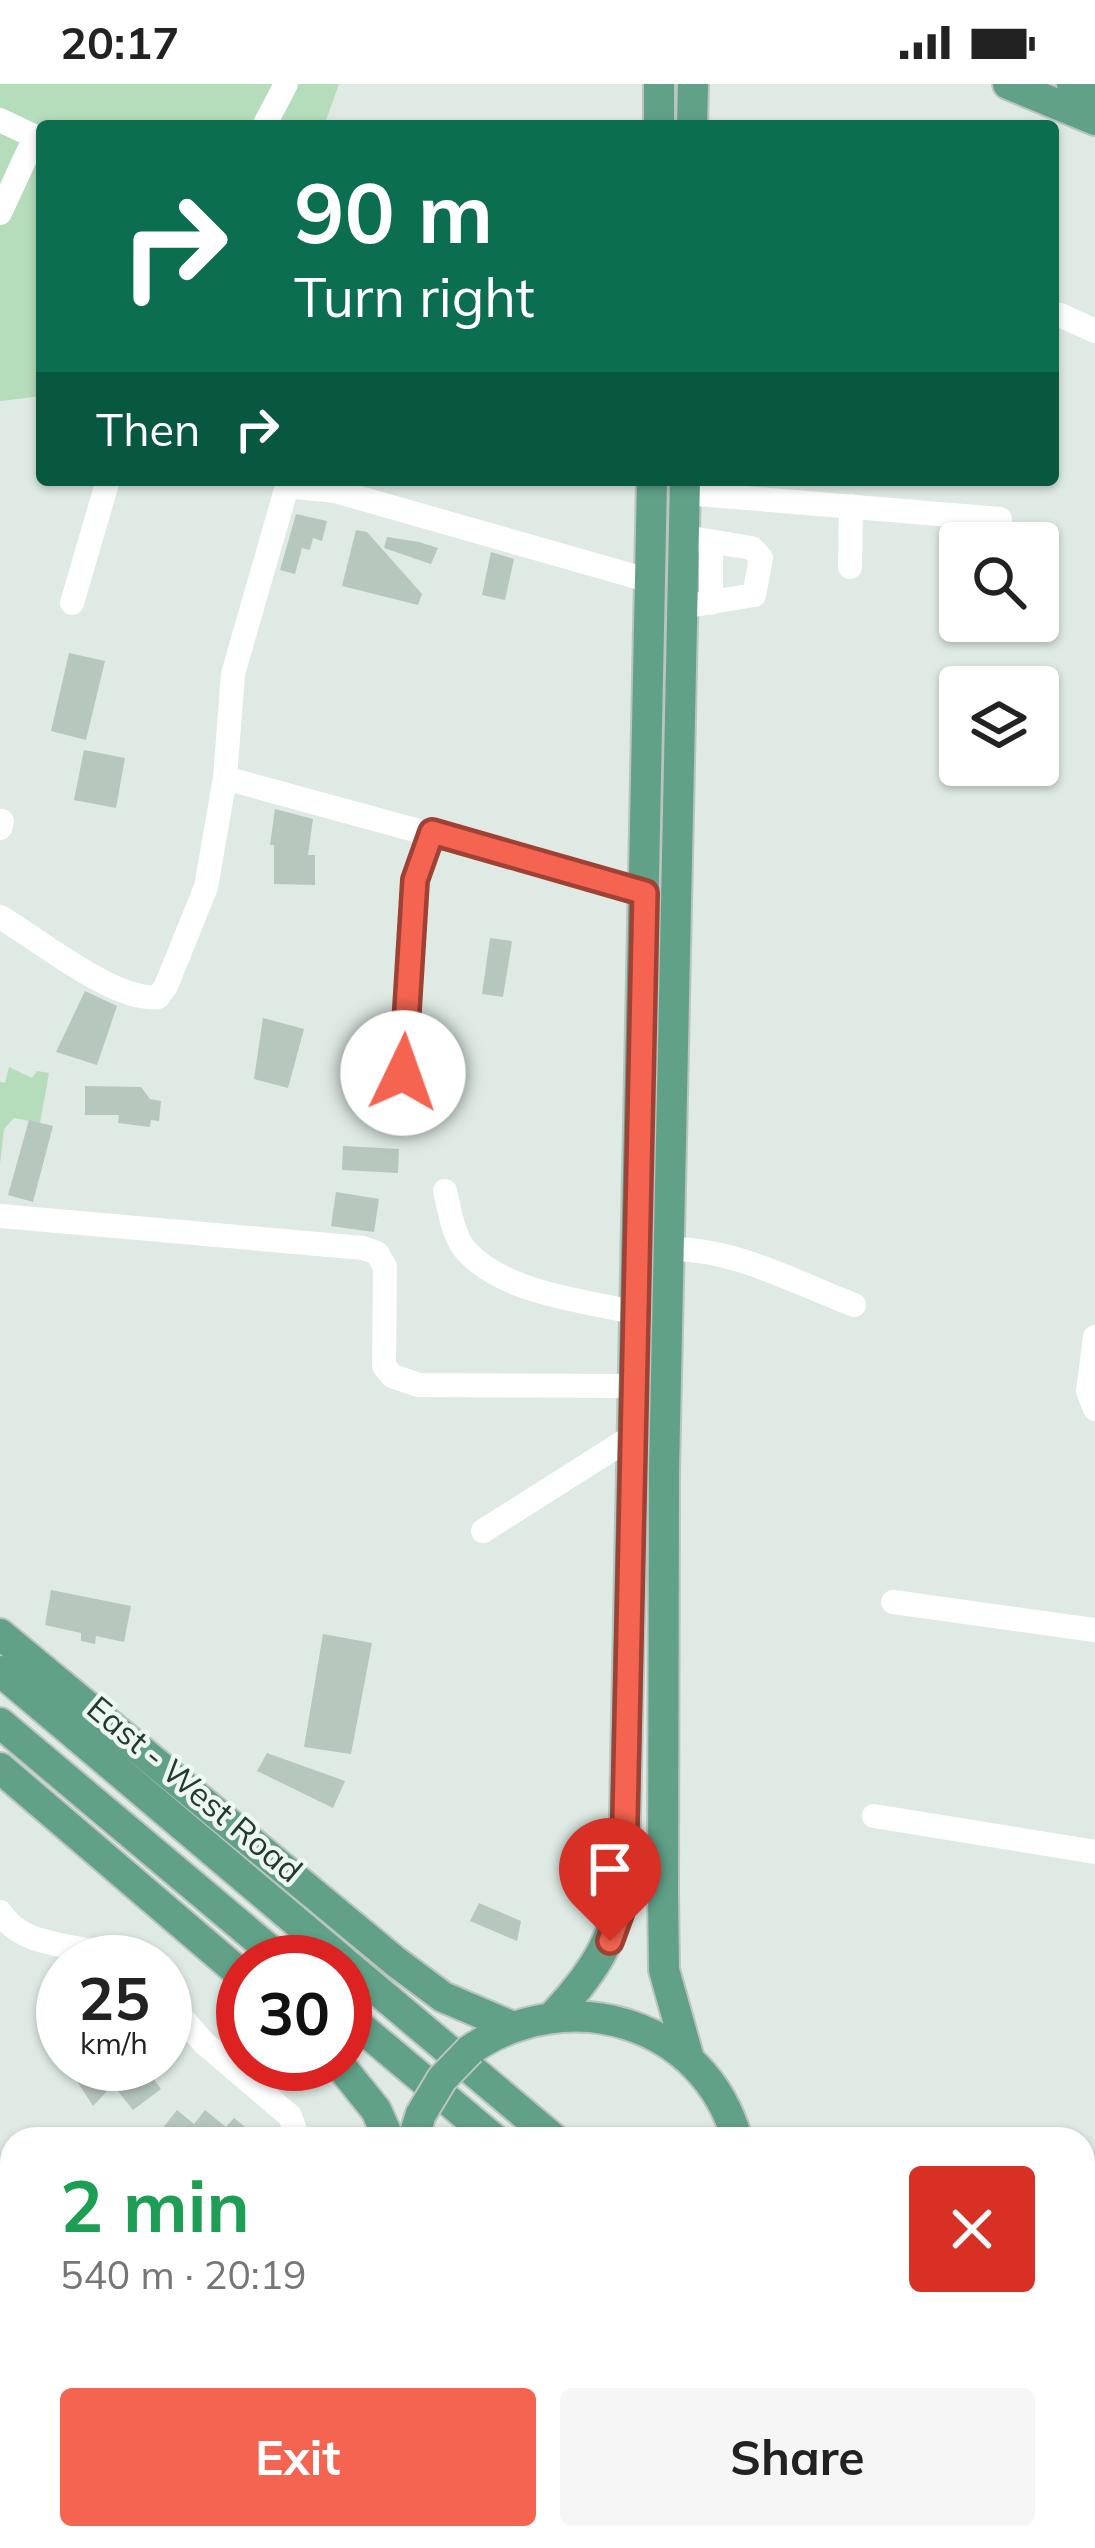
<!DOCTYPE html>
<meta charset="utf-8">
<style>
:root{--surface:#fff;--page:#f6f6f6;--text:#222;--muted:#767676;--accent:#f56450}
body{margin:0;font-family:Mulish,sans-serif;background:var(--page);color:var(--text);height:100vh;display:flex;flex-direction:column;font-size:45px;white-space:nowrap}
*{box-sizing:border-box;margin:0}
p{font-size:39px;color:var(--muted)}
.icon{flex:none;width:66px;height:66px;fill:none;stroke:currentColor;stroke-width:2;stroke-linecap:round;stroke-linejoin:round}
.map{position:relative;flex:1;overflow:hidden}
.panel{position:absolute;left:0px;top:2043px;width:1095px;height:423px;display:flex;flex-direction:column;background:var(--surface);border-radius:36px 36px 0 0;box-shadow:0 3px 9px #0004}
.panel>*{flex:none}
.hud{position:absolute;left:36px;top:36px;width:1023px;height:366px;border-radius:12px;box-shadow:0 3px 9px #0004;background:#0b6e4f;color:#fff;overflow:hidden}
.buttons{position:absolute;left:939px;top:438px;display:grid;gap:24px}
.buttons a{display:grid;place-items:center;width:120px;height:120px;border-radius:12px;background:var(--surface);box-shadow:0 3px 9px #0004;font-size:60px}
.speed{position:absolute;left:36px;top:1851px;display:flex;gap:24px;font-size:60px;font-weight:700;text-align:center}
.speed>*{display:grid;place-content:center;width:156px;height:156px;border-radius:50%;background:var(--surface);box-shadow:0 3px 9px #0004;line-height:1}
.speed small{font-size:30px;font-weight:400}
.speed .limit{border:18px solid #d22;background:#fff;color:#111}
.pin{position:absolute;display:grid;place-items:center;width:102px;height:102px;color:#fff;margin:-123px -51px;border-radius:50% 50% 50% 0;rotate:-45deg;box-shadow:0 0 12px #0007}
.pin .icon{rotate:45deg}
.me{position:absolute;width:132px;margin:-66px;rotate:3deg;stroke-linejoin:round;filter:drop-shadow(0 0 9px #0008)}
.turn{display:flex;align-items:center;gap:42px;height:252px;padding:0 60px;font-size:54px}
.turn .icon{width:156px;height:156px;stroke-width:2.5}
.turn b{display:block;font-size:84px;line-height:102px}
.then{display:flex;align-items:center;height:114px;padding:0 60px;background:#0003;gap:24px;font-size:45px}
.round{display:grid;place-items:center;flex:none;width:126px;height:126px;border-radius:12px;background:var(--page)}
.headline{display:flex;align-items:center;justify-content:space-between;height:204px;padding:0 60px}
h1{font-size:72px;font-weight:700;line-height:90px;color:#1e9e55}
.cta{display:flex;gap:24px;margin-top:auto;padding:24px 60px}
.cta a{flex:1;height:138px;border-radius:12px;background:var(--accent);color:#fff;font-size:48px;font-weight:700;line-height:138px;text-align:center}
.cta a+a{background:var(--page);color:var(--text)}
.status{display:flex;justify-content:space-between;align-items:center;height:84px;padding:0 60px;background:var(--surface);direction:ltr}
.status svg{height:33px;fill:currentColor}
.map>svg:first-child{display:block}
.green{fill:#b5dcbb}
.building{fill:#b6c7be}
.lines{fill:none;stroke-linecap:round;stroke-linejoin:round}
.major-casing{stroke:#bcc4c1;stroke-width:34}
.minor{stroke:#fff;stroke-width:24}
.major{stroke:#61a188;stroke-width:30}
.major-bridge-casing{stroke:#bcc4c1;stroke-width:34;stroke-linecap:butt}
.major-bridge{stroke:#61a188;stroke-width:30}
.route-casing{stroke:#9f4134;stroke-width:30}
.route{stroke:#f56450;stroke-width:21}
.labels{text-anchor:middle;stroke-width:9;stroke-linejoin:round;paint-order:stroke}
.street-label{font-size:33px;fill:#1f3a2f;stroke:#eef7f1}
</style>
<div class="status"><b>20:17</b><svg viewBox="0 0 49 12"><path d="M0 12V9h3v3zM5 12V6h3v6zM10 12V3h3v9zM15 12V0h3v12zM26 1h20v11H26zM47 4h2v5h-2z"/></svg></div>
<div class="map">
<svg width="1095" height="2464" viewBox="0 0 1095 2464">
<rect width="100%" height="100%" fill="#deeae3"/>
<path class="green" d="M 0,0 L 339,0 L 324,42 L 42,42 L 42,312 L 0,317 Z
M 9,983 L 32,994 L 37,987 L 49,989 L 40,1039 L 14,1034 L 4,1045 L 0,1080 L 0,998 L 5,999 Z"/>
<path class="building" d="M 296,430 L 327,437 L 322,457 L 313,454 L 310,466 L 302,464 L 295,490 L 280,486 Z
M 356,446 L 367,448 L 422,510 L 418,521 L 342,502 Z
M 387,453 L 419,458 L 438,464 L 431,480 L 384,464 Z
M 491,468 L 514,475 L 505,516 L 482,511 Z
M 69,569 L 105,577 L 86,656 L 51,647 Z
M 84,666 L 125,674 L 116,724 L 74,716 Z
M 275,725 L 313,735 L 308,771 L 315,771 L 315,801 L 274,800 L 274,761 L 270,761 Z
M 490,854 L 512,857 L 503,913 L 482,910 Z
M 85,907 L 117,922 L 97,981 L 56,968 Z
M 263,934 L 304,945 L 288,1004 L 254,995 Z
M 85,1002 L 141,1003 L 150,1015 L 161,1017 L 159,1037 L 151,1036 L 150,1043 L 118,1039 L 119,1031 L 85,1031 Z
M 29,1036 L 53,1042 L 33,1118 L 8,1111 Z
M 343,1062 L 399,1065 L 398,1089 L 342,1086 Z
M 336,1108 L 379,1115 L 374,1148 L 331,1142 Z
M 51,1506 L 131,1522 L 124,1558 L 96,1552 L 95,1560 L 81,1557 L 81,1549 L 45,1541 Z
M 323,1550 L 372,1559 L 351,1670 L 304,1663 Z
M 267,1669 L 345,1697 L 333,1724 L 257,1687 Z
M 479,1819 L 521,1837 L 517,1857 L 470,1837 Z
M 66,1980 L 142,1980 L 161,2005 L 133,2026 L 113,2001 L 93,2022 Z
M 177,2026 L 194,2040 L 205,2026 L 226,2043 L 234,2034 L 260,2055 L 154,2055 Z"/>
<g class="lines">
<g class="major-casing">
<path id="major" d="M 1008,0 L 1095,36
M 1072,0 L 1095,10
M 659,42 L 659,0
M 692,42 L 693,0
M 685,396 L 664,1387 L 663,1809 L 664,1886 L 689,1975
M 0,1550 L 396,1878 L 443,1913 L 511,1942
M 0,1587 L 344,1878
M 0,1639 L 284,1878
M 0,1684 L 243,1892
M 345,1879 L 554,2055
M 345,1930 L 494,2055
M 554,1931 C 600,1882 619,1848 624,1781 L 652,396
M 470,1966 C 568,1898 704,1937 737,2055
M 339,1980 L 376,2026 L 389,2055
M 413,2055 L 421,2030
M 1083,2453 L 1095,2463
M 909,2454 L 921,2464
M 969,2454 L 981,2464
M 1027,2454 L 1039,2464
M 350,2464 L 359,2454
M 423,2464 L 431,2454"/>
</g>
<path class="minor" d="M 0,36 L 42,56
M 264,42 L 286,0
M 0,129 L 35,53
M 1060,231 L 1095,247
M 685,409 L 1000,435
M 711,458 L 711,519
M 850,483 L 851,422
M 72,519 L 108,396
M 682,523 L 754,511 L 761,474 L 752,464 L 684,453
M 225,694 L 645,809
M 0,744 L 2,737
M 0,833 C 38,855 116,919 158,913 L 166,902 L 206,803 L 225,694 L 233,590 L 287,402 L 335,407 L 651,497
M 403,989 L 415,796 L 432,749
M 445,1107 C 450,1127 453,1154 468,1169 C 508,1210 585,1217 638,1229
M 0,1132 L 363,1164 L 377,1169 L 385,1183 L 384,1282 L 392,1292 L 419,1301 L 637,1302
M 669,1165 C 734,1164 794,1198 854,1221
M 1095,1253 L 1088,1307 L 1095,1325
M 483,1447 L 636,1350
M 893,1518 L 1095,1546
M 874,1732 L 1095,1768
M 0,1828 C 24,1868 84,1857 123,1878
M 165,1914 L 204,1959 L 290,2032 L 298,2055
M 0,2377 L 12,2377
M 309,2454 L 332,2464"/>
<use href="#major" class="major"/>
<g class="major-bridge-casing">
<path id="major-bridge" d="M 421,2030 L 442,1995 L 470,1966"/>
</g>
<use href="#major-bridge" class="major-bridge"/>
</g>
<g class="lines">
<g class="route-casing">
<path id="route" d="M 403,989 L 415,796 L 432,748 L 645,809 L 624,1780 L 621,1827 L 610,1857"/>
</g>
<use href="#route" class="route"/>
</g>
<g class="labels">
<g class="street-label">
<text transform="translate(195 1705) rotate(40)" y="12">East - West Road</text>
</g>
</g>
</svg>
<div class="buttons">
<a><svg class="icon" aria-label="search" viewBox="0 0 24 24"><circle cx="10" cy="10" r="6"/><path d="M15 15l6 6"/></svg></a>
<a><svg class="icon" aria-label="layers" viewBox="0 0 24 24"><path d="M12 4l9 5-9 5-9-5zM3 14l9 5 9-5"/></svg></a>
</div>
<div class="speed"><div>25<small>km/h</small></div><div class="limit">30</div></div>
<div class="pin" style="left:610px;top:1857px;background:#d93025"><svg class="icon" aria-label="arrive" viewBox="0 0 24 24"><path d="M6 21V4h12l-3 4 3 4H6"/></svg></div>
<svg class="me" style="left:403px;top:989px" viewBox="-20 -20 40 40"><circle r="19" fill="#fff"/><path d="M0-13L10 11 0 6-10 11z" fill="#f56450"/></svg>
<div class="hud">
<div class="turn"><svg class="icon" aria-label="right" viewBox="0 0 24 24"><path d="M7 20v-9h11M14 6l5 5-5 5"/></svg><div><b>90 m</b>Turn right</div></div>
<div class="then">Then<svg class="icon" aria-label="right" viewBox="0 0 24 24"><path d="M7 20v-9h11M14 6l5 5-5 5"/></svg></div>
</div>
<section class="panel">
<div class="headline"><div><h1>2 min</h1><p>540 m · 20:19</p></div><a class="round" style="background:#d93025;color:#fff"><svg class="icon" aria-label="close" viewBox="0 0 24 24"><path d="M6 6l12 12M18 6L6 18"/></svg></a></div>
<div class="cta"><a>Exit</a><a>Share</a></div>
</section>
</div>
